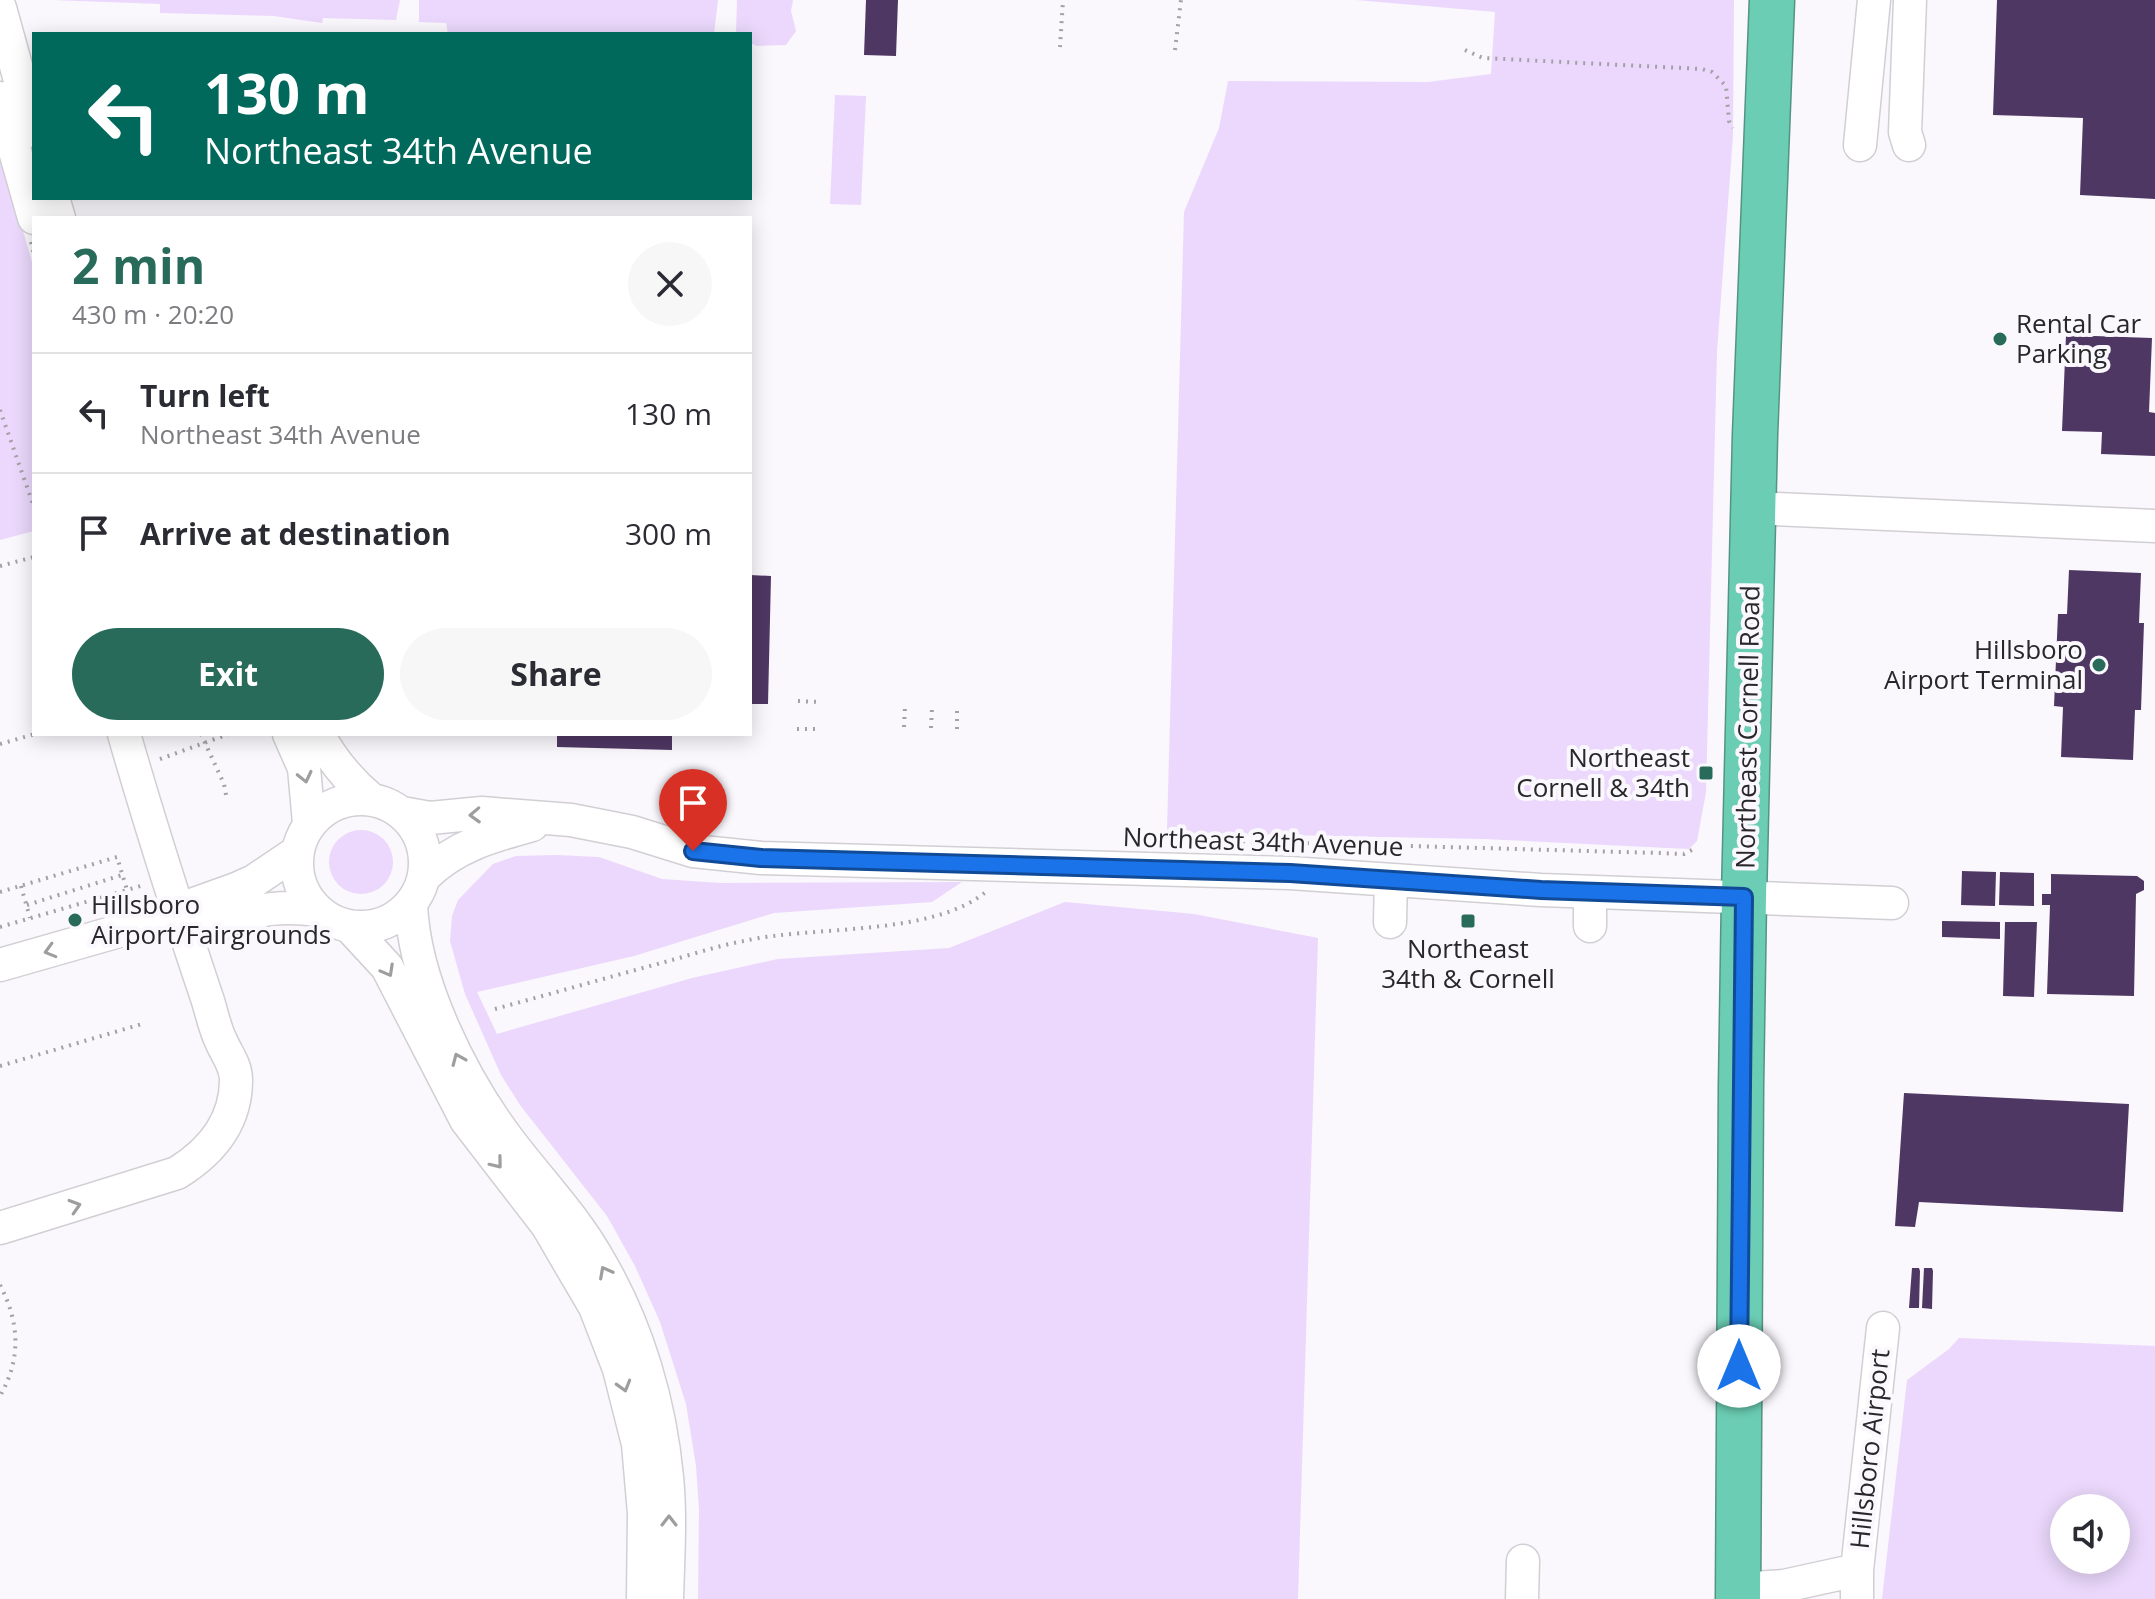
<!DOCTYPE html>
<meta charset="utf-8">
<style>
:root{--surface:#fff;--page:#f7f7f7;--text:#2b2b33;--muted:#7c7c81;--line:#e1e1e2;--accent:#296b5a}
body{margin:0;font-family:"Open Sans",sans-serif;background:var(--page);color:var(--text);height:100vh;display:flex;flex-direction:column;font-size:30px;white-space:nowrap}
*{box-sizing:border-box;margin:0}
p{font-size:26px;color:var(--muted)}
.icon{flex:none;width:44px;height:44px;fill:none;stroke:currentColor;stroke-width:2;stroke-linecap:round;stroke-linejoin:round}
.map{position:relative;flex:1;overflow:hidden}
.panel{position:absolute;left:32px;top:216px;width:720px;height:520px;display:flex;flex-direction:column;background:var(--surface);border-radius:0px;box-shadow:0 4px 20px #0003}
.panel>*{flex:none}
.hud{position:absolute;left:32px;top:32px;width:720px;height:168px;border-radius:0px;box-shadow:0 4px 20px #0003;background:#00695c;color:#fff;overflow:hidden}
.fabs{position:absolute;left:2050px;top:1494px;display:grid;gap:16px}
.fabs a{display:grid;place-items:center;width:80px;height:80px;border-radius:50%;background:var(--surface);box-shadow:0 4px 20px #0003;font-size:40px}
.pin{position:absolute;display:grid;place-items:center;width:68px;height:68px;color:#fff;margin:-82px -34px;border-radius:50% 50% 50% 0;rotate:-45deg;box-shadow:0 0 8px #0007}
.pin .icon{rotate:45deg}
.me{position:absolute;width:88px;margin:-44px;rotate:0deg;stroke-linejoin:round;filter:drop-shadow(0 0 6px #0008)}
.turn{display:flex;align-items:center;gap:28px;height:168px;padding:0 40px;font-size:36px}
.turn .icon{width:104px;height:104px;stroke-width:2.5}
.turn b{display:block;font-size:56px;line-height:68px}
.round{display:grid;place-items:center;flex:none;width:84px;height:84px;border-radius:42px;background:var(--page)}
.overview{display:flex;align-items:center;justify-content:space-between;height:136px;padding:0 40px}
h1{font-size:48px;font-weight:700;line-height:60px;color:var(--accent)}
.primary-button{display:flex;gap:16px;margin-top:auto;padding:16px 40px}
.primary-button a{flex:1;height:92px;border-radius:48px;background:var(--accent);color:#fff;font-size:32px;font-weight:700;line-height:92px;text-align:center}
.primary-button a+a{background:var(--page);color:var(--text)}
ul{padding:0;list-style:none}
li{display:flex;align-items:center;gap:24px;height:120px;padding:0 40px;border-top:2px solid var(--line)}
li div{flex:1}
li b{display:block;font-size:30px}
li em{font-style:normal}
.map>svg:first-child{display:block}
.green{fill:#ebd8fc;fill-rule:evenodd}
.building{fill:#4f3763}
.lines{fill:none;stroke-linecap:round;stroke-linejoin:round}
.minor-casing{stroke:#d1cfd4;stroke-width:35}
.highway-casing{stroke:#549483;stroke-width:47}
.path{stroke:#a3a1a5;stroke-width:4;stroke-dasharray:2 6;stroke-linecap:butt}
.minor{stroke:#fff;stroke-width:32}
.highway{stroke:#6bceb4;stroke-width:44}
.oneway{stroke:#9e9e9f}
.route-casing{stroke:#114b97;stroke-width:20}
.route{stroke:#1a73e8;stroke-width:14}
.poi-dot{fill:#296b5a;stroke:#faf7fd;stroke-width:3}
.labels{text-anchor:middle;stroke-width:8;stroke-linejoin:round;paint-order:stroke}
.poi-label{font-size:26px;fill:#282729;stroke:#faf7fd;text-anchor:start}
.street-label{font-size:26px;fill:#282729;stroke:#faf7fd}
</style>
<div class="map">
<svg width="2155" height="1599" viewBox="0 0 2155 1599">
<rect width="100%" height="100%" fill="#faf7fd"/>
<path class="green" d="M 53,0 L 400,0 L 396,20 L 323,18 L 322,23 L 274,16 L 160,13 L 160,4 Z
M 419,0 L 718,0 L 714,34 L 448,34 L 446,23 L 419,22 Z
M 737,0 L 793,0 L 791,11 L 796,31 L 786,45 L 757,46 L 750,43 L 750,34 L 736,34 Z
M 1356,0 L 1734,0 L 1733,136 L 1717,351 L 1706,792 L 1697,841 L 1689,849 L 1484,839 L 1176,833 L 1167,829 L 1184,212 L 1219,128 L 1228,81 L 1428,82 L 1491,74 L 1495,12 Z
M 835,95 L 866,96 L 861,205 L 830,204 Z
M 0,151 L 34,269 L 34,531 L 0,540 Z
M329 862a32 32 0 1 1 64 0a32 32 0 1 1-64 0Z
M 557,855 L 599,857 L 662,879 L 720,883 L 962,882 L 932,902 L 774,913 L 634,956 L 477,992 L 497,1034 L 692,978 L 778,959 L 949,948 L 1065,902 L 1194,914 L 1318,938 L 1298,1599 L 698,1599 L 699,1509 L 696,1466 L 686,1404 L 660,1322 L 635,1266 L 607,1216 L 520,1105 L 501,1075 L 465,994 L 450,941 L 452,916 L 458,900 L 493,864 L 516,856 Z
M 1959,1338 L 2155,1346 L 2155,1599 L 1882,1599 L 1907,1380 L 1949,1349 ZM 2064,1508 L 2116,1508 L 2116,1560 L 2064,1560 Z"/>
<path class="building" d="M 866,0 L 898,0 L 896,56 L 864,55 Z
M 1997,0 L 2155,0 L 2155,199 L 2080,195 L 2083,118 L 1993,115 Z
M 2066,335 L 2152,338 L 2149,412 L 2155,413 L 2155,456 L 2101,454 L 2102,432 L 2062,431 Z
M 2069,570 L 2141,573 L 2139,623 L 2144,623 L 2141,710 L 2135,710 L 2133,760 L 2061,757 L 2063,707 L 2054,706 L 2058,614 L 2067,614 Z
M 750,575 L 771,576 L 768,704 L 750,704 Z
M 557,734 L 672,734 L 672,750 L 557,747 Z
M 1962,871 L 1996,872 L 1995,906 L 1961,905 Z
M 2000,872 L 2034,873 L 2034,906 L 1999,905 Z
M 2051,874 L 2137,876 L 2144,881 L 2144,890 L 2136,894 L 2134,996 L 2047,994 L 2050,905 L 2042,905 L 2042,894 L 2051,894 Z
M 1942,921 L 2000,922 L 2000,939 L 1942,937 Z
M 2005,922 L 2037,922 L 2034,997 L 2003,996 Z
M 1904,1093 L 2129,1104 L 2123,1212 L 1919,1202 L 1915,1227 L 1895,1226 Z
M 1912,1268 L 1919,1268 L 1920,1271 L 1919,1308 L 1909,1308 Z
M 1924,1268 L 1932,1268 L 1933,1271 L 1932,1309 L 1922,1308 Z"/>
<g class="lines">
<g class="minor-casing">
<path id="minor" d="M 0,8 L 34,131
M 0,98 L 34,218
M 1860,145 L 1874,0
M 1909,145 L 1905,132 L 1910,0
M 53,198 L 59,218
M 1753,508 L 2155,526
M 289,734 L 304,768 L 309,823
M 318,734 C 332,760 348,780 371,799
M297 863a64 64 0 1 1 128 0a64 64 0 1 1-128 0Z
M 402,813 L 430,818 L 482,813 L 571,820 L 632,832 L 693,851 L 761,858 L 1290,873 L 1541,890 L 1892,903
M 425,876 C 455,846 492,836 532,825
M 411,904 C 414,983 463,1080 510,1142 C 542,1184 575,1217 601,1264 C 638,1328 660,1403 667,1477 C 671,1518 668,1559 667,1599
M 1390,922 L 1391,880
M 1590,926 L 1590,892
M 350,927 L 387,967 L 466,1120 L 547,1225 L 595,1307 L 619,1369 L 638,1444 L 644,1513 L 643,1599
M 187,938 C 236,917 262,902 317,910
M 0,965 L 119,931 L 236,889 L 254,881 L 297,852
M 0,1228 L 177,1173 C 211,1152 236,1123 236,1080 C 236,1065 227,1055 221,1041 C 215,1029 212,1014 208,1001 C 178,912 150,824 124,734
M 1738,1589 L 1784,1586 L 1857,1570
M 1522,1599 L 1523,1561
M 1857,1599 L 1857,1570 L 1883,1328"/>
</g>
<g class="highway-casing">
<path id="highway" d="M 1738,1599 L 1741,1086 L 1744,897 L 1755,435 L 1772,0"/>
</g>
<path class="path" d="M 1060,47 L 1063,0
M 1175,50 L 1181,0
M 1465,50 L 1483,58 L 1702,69 L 1712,72 L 1726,86 L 1729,121 L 1733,128
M 31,242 L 34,254
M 0,410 L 34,507
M 0,566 L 34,557
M 798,701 L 819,702
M 904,727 L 905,707
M 931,728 L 932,708
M 797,729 L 820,729
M 957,729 L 957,709
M 201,734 L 224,784 L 227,800
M 0,744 L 35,734
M 160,759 L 229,734
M 1163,839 L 1658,853 L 1684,854 L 1692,850
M 21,886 L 30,918
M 0,892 L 117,857 L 127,890
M 27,905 L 122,875
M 0,927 L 144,885
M 495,1009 C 550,994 606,978 661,963 C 688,956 716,946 744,941 C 814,925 932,937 987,891
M 0,1066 L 142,1024
M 0,1285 C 20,1323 21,1360 0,1396"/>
<use href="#minor" class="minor"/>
<use href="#highway" class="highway"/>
</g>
<defs><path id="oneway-chevron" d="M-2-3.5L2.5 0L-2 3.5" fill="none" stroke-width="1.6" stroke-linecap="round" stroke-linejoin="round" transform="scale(2)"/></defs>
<g class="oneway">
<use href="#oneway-chevron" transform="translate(305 777) rotate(77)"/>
<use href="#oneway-chevron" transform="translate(475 815) rotate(178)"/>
<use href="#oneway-chevron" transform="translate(50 951) rotate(164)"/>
<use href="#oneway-chevron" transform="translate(388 971) rotate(61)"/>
<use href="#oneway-chevron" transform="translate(458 1059) rotate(-113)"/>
<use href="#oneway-chevron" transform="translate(497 1163) rotate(51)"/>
<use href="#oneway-chevron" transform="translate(75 1206) rotate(-17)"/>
<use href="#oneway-chevron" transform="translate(605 1272) rotate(-118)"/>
<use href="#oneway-chevron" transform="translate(624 1386) rotate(74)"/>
<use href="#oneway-chevron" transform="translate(669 1521) rotate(-90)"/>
</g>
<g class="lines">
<g class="route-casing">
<path id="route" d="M 693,851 L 761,858 L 1290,873 L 1541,890 L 1744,897 L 1739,1366"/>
</g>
<use href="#route" class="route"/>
</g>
<g class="poi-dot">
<circle cx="2000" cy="339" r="8"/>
<circle cx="2099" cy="665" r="8"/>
<rect x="1698" y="765" width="16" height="16" rx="4"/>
<circle cx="75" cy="920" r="8"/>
<rect x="1460" y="913" width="16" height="16" rx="4"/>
</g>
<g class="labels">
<g class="poi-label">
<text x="2016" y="333">Rental Car<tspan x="2016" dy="30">Parking</tspan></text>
<text x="2083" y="659" text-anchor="end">Hillsboro<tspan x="2083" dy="30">Airport Terminal</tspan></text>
<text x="1690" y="767" text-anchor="end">Northeast<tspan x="1690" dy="30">Cornell &amp; 34th</tspan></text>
<text x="91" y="914">Hillsboro<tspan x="91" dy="30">Airport/Fairgrounds</tspan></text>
<text x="1468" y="958" text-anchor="middle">Northeast<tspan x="1468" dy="30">34th &amp; Cornell</tspan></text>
</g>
<g class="street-label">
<text transform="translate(1748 727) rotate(-89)" y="9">Northeast Cornell Road</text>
<text transform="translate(1263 842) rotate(2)" y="9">Northeast 34th Avenue</text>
<text transform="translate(1870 1449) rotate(-84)" y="9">Hillsboro Airport</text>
</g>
</g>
</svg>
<div class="fabs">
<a><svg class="icon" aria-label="sound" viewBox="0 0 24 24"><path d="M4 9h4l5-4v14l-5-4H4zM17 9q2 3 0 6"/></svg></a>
</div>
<div class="pin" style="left:693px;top:851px;background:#d93025"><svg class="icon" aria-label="arrive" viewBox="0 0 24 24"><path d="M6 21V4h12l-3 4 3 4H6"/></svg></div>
<svg class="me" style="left:1739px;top:1366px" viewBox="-20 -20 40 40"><circle r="19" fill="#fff"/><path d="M0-13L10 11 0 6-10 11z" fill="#1a73e8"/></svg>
<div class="hud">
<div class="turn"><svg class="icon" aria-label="left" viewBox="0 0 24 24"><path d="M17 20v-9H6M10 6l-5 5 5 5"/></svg><div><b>130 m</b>Northeast 34th Avenue</div></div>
</div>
<section class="panel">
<div class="overview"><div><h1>2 min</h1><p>430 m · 20:20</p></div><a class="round"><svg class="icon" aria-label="close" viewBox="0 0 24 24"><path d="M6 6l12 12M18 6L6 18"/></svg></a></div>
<ul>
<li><svg class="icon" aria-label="left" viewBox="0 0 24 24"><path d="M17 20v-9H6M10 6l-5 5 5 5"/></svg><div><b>Turn left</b><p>Northeast 34th Avenue</p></div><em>130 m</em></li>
<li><svg class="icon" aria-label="arrive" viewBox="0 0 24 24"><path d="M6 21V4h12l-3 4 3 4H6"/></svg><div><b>Arrive at destination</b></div><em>300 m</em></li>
</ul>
<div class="primary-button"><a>Exit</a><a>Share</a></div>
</section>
</div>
